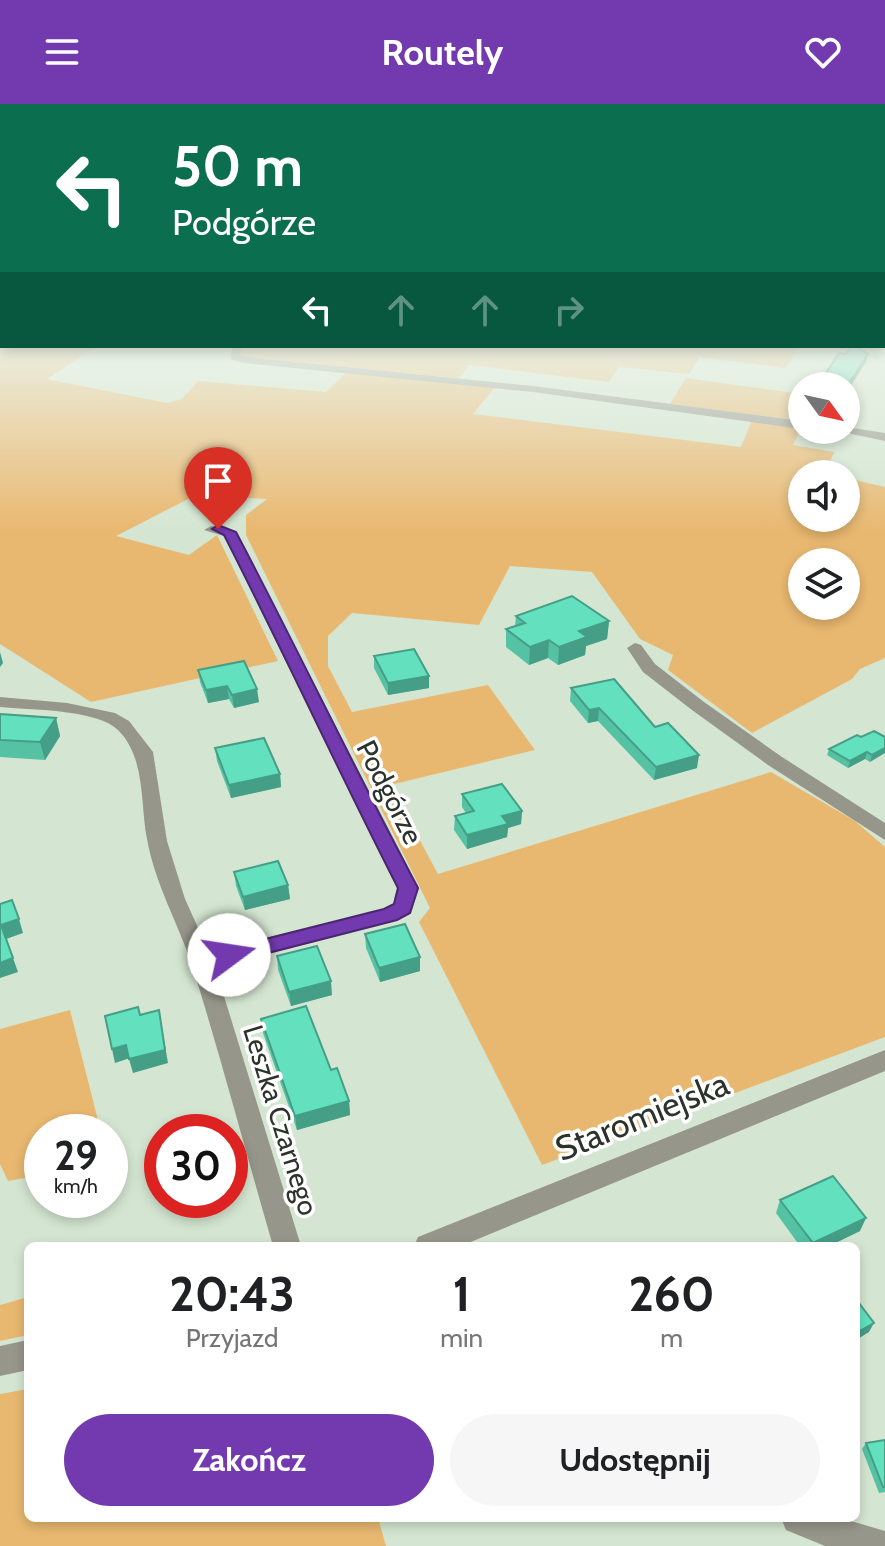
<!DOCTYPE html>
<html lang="pl">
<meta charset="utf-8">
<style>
:root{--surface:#fff;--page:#f6f6f6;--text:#202124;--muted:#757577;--accent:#733ab0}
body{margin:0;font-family:Cabin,sans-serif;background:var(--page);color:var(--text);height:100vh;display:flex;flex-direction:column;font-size:30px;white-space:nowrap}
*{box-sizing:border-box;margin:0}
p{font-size:26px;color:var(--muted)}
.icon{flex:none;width:44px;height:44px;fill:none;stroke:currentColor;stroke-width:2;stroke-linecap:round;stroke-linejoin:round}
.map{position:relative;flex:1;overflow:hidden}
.side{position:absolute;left:24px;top:1138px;width:836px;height:280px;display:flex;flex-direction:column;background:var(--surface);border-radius:12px;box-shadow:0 4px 12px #0003}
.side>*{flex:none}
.top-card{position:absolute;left:0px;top:0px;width:886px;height:244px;box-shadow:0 4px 12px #0003;background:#0b6e4f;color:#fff;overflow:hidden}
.needle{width:52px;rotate:123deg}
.fabs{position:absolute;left:788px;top:268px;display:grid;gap:16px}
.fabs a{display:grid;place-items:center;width:72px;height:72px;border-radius:50%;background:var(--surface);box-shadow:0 4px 12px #0003;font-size:40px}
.speed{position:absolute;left:24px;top:1010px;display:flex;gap:16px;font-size:40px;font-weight:700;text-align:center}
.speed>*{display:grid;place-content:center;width:104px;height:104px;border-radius:50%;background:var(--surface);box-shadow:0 4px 12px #0003;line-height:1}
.speed small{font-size:20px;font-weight:400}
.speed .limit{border:12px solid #d22;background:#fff;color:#111}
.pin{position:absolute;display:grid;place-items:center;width:68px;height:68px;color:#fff;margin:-82px -34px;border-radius:50% 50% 50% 0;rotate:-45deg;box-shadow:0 0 8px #0007}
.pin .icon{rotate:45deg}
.me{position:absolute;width:88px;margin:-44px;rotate:76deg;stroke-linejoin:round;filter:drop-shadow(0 0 6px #0008)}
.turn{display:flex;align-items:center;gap:28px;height:168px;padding:0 40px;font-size:36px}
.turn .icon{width:104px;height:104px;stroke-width:2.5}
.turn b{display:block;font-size:56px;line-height:68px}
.lanes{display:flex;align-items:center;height:76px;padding:0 40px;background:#0003;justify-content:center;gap:40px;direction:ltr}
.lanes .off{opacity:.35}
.eta{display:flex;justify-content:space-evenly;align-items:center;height:136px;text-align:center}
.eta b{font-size:48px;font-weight:700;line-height:56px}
.button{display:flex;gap:16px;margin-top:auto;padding:16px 40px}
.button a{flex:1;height:92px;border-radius:48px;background:var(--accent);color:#fff;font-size:32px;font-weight:700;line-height:92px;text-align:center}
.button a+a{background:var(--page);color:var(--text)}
header{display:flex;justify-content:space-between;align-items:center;height:104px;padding:0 40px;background:var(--accent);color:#fff;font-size:36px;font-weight:700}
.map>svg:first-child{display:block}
.green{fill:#e9b870;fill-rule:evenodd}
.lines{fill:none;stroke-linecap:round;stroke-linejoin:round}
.minor{fill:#96968b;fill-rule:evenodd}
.wall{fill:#55c2a4}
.shaded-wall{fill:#459e86}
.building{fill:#63e1bf;stroke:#459e86;stroke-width:2}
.route{fill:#733ab0;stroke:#4b2672;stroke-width:2}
.labels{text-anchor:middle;stroke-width:7;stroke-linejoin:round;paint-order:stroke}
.street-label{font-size:28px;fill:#2c332b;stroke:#fff}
.near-street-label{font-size:34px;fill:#2c332b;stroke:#fff}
</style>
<header><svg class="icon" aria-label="menu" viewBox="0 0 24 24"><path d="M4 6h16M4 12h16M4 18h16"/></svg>Routely<svg class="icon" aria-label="heart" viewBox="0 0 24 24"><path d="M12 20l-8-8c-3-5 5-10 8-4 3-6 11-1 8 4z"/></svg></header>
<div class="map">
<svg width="885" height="1442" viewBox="0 0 885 1442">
<rect width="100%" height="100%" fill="#d4e6d1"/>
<path class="green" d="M 0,225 L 2,242 L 97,242 L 47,275 L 167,299 L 182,295 L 198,277 L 326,288 L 346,269 L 495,283 L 473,310 L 741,343 L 752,316 L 802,323 L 793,341 L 834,348 L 825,370 L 802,370 L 802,414 L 846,414 L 846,374 L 885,383 L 885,554 L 860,565 L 852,575 L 752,629 L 668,566 L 673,551 L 640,535 L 592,468 L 510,462 L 479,521 L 352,509 L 328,532 L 328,562 L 352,608 L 488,581 L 535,646 L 390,681 L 438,770 L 771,668 L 855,717 L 885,743 L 885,933 L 542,1061 L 419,818 L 430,804 L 246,431 L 246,411 L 267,395 L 196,391 L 116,432 L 189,451 L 217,431 L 278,557 L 91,598 L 0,540 ZM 802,458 L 846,458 L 846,502 L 802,502 Z
M 242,242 L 799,242 L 786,264 L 700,253 L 689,270 L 619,263 L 609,278 L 469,261 L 459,274 L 262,257 L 244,254 L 238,248 Z
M 686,274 L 802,290 L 802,296 L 787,315 L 670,300 Z
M 70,906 L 101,1028 L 42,1028 L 42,1071 L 8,1077 L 0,1060 L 0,925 Z
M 28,1193 L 28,1231 L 0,1237 L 0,1201 Z
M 28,1285 L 28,1414 L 378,1414 L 386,1442 L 0,1442 L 0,1290 Z"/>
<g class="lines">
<path class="minor" d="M 232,242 L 242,242 L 240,251 L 245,253 L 533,282 L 802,317 L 802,325 L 533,288 L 244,259 L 231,255 Z
M 846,323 L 885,329 L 885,337 L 833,326 L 846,326 Z
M 211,422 L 236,428 L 419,784 L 411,809 L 398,816 L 215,863 L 301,1142 L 273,1142 C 246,1049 221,954 192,861 C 178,819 155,780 147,735 C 140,699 146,654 118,626 C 96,605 30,606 0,603 L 0,593 L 67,599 L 115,609 L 129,617 L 153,648 L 167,737 L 185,795 L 209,848 L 383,805 L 393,800 L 397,784 L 224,432 L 204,426 Z
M 635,539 L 641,541 L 655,560 L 704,598 L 782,653 L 885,719 L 885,736 L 768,661 L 692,606 L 643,568 L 627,544 Z
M 885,946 L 885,967 L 461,1142 L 414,1142 L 418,1133 Z
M 28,1236 L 28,1266 L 0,1272 L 0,1242 Z
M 781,1414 L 841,1414 L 885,1427 L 885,1442 L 825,1442 L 786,1426 Z"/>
</g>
<path class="wall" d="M 516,512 L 609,517 L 607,535 L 586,542 L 585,551 L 558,561 L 548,554 L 529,561 L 506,543 L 506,525 L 515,522 Z
M 374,552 L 429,584 L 388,591 L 374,564 Z
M 198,566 L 259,598 L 234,604 L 229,595 L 208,599 L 200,578 Z
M 571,584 L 655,623 L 697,664 L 654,676 L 598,617 L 588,619 L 570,597 Z
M 0,610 L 56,614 L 60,632 L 45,656 L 0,653 Z
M 861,633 L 885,633 L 870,658 L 865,655 L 848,664 L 827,651 L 829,645 Z
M 215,644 L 280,670 L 281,683 L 231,694 L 217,657 Z
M 462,690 L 522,707 L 521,720 L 508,724 L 507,733 L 467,745 L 454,726 L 455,712 L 466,709 L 462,703 Z
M 234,768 L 288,781 L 290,795 L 245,806 L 236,782 Z
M 365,830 L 420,853 L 420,867 L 380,878 L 366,844 Z
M 277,852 L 332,891 L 291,902 L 278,866 Z
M 261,915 L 331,966 L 349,997 L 350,1011 L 297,1026 L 263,929 Z
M 780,1096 L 860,1127 L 829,1142 L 800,1142 L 776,1109 Z
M 885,1336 L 885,1388 L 879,1389 L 862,1345 L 866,1339 Z"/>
<path class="shaded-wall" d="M 868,250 L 866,258 L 846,289 L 846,284 Z
M 609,517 L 607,535 L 586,542 L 585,551 L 558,561 L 559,543 L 579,527 Z
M 549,536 L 548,554 L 529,561 L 530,543 Z
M 0,548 L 3,559 L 0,563 Z
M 429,572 L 429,584 L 388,591 L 388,579 Z
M 227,582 L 229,595 L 208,599 L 206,586 Z
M 257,585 L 259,598 L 234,604 L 232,591 Z
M 599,604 L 598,617 L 588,619 L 589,606 Z
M 56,614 L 60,632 L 45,656 L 40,638 Z
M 885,644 L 885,649 L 870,658 L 872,651 Z
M 867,648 L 865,655 L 848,664 L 850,657 Z
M 699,651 L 697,664 L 654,676 L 656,663 Z
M 280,670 L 281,683 L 231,694 L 229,681 Z
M 522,707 L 521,720 L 508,724 L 507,733 L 467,745 L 467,731 L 502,712 Z
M 288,781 L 290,795 L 245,806 L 243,793 Z
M 19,815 L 23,829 L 6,835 L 1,821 Z
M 420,853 L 420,867 L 380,878 L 379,864 Z
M 13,854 L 18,868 L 0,874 L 0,859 Z
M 331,877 L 332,891 L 291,902 L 289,888 Z
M 159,906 L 168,959 L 133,969 L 129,955 Z
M 126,941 L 130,954 L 115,959 L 112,945 Z
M 349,997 L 350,1011 L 297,1026 L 295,1012 Z
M 866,1114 L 860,1127 L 829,1142 L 812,1142 L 813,1139 Z
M 874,1219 L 869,1228 L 856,1236 L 856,1229 Z"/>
<path class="building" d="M 851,242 L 856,242 L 868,250 L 846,284 L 846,282 L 823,282 L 818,281 L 839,249 L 846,250 Z
M 572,492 L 609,517 L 579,527 L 587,533 L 559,543 L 549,536 L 530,543 L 506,525 L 525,519 L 516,512 Z
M 414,545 L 429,572 L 388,579 L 374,552 Z
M 244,557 L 257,585 L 232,591 L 227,582 L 206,586 L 198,566 Z
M 614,575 L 655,623 L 668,619 L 699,651 L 656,663 L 599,604 L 589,606 L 571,584 Z
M 0,610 L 56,614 L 40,638 L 0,636 Z
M 874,627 L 885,633 L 885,644 L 872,651 L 867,648 L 850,657 L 829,645 L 857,631 L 861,633 Z
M 264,634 L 280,670 L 229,681 L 215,644 Z
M 502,680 L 522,707 L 502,712 L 508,720 L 467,731 L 455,712 L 474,707 L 462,690 Z
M 278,757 L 288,781 L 243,793 L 234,768 Z
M 12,796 L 19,815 L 1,821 L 13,854 L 0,859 L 0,800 Z
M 405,820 L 420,853 L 379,864 L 365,830 Z
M 317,842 L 331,877 L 289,888 L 277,852 Z
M 306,902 L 331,966 L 337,964 L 349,997 L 295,1012 L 261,915 Z
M 138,903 L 140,911 L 159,906 L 165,946 L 129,955 L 126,941 L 112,945 L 105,912 Z
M 833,1072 L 866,1114 L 813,1139 L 780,1096 Z
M 856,1195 L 874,1219 L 856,1229 Z
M 885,1336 L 885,1383 L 883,1383 L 866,1339 Z"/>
<linearGradient id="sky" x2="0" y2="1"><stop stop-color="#69c5ea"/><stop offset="0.53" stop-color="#ecf4ea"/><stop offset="1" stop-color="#ecf4ea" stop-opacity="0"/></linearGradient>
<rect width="885" height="427" fill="url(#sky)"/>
<path class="route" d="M 218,421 L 236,428 C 298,546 355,666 418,784 L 410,809 L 397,816 L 229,859 L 222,856 L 219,851 L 222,846 L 384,805 L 394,800 L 398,784 C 338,667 284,548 224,431 L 212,425 Z"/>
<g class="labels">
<g class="street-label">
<text transform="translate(390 688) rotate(63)" y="10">Podgórze</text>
<text transform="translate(281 1016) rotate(73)" y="10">Leszka Czarnego</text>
</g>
<g class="near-street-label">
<text transform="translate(642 1012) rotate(-22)" y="12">Staromiejska</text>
</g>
</g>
</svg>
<div class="fabs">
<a><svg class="needle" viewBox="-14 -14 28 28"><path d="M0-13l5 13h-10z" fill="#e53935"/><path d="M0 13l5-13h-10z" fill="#757577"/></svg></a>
<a><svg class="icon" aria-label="sound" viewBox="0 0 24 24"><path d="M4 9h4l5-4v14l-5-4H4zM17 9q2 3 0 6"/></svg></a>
<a><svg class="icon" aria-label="layers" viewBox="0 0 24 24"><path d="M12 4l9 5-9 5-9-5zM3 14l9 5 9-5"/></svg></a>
</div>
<div class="speed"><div>29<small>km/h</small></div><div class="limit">30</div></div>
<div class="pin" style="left:218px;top:425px;background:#d93025"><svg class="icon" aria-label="arrive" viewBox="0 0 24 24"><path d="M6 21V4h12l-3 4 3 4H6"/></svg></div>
<svg class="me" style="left:229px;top:851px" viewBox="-20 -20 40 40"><circle r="19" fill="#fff"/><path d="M0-13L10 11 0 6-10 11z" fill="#733ab0"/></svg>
<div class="top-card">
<div class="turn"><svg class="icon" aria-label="left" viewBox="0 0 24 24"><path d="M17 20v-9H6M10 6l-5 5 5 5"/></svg><div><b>50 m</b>Podgórze</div></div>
<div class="lanes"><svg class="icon" aria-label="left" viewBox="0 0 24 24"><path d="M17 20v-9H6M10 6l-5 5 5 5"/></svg><svg class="icon off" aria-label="ahead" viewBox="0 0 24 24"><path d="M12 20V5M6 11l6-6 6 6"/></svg><svg class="icon off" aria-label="ahead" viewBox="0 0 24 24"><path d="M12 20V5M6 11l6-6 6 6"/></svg><svg class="icon off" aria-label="right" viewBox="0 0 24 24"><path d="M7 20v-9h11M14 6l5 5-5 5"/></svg></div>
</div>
<section class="side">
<div class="eta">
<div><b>20:43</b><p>Przyjazd</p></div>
<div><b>1</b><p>min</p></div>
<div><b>260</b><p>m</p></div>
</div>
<div class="button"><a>Zakończ</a><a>Udostępnij</a></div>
</section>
</div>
